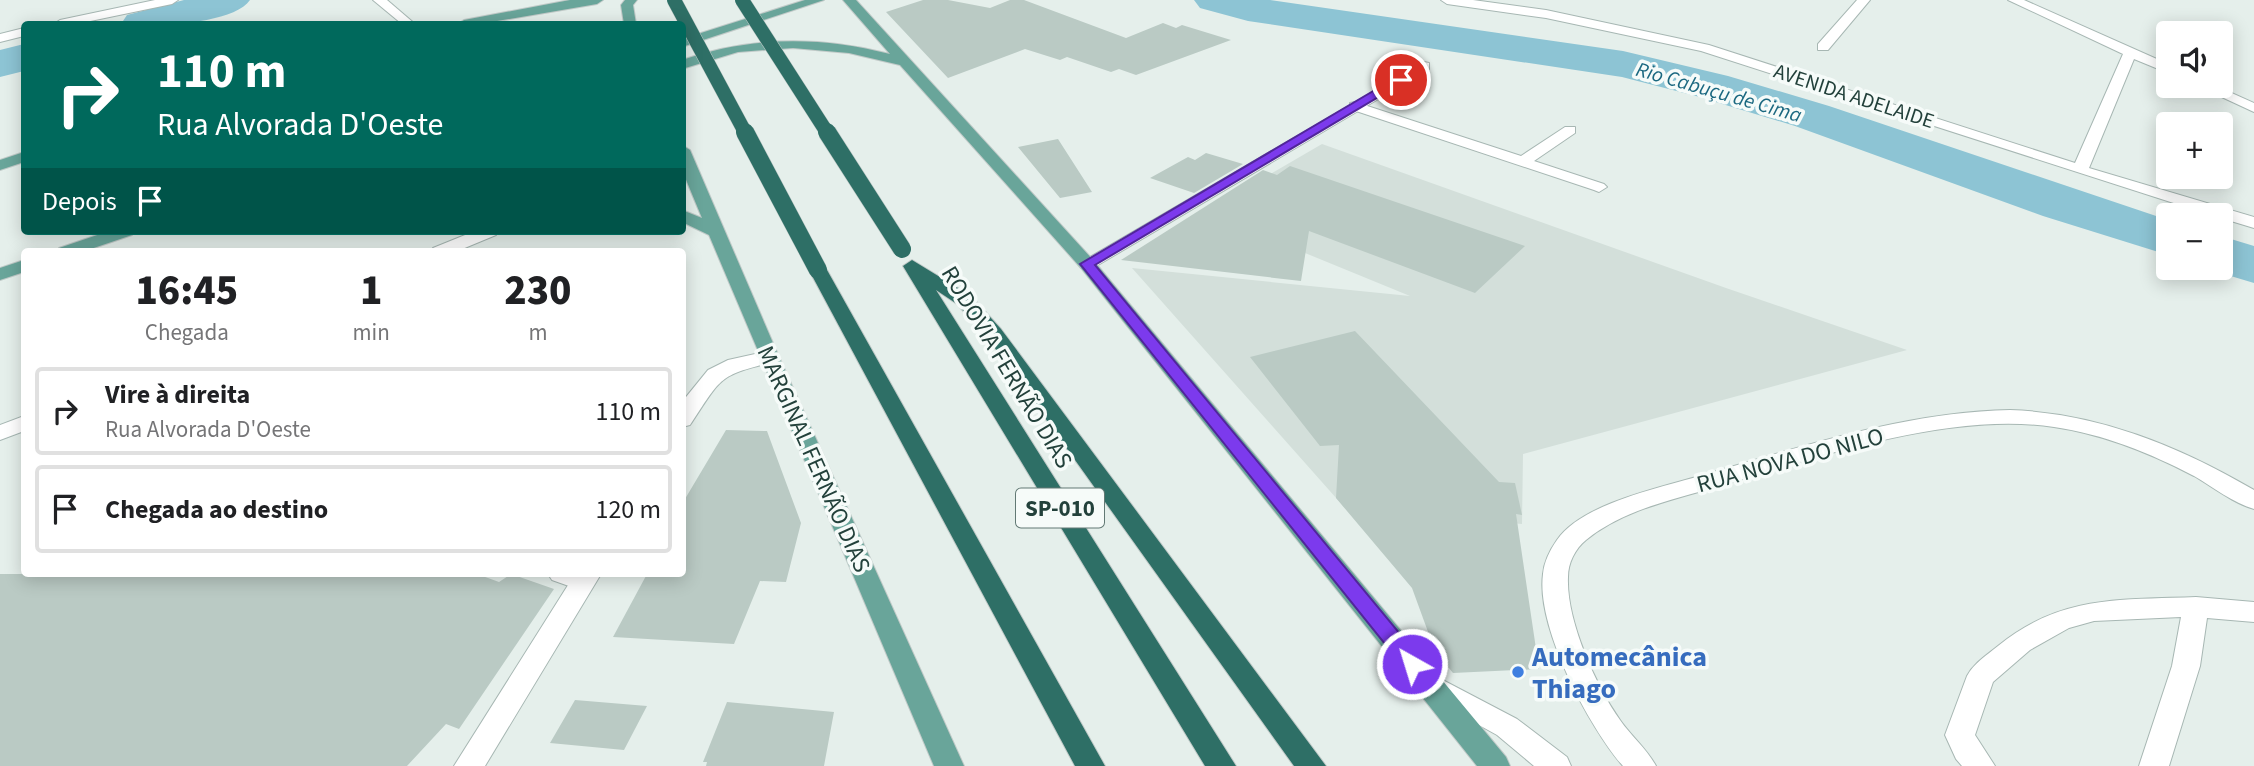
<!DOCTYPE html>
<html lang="pt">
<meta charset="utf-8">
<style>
:root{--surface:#fff;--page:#f6f6f6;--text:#202124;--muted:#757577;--line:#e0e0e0}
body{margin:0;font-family:"Source Sans 3",sans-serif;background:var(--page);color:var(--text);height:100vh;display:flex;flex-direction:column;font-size:26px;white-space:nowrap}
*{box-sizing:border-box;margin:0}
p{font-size:23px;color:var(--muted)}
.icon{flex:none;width:38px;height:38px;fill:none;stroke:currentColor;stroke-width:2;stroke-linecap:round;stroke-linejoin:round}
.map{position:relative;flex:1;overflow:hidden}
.sheet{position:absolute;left:21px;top:248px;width:665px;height:329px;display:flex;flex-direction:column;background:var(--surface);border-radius:7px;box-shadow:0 4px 18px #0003}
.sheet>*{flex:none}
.top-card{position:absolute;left:21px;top:21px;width:665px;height:214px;border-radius:7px;box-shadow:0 4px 18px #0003;background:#00695c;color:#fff;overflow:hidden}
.controls{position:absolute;left:2156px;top:21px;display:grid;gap:14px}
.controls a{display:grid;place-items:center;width:77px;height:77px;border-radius:7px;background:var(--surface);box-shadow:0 4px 18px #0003;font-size:35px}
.pin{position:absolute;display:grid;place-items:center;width:60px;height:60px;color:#fff;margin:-30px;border:4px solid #fff;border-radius:50%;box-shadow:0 2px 7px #0007}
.me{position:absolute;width:77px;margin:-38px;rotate:321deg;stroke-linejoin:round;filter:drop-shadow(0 0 5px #0008)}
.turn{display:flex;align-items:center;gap:24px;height:147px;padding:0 21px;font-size:32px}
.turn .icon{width:91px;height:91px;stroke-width:2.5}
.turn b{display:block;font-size:49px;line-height:60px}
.then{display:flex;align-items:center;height:66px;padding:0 21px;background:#0003;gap:14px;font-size:26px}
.eta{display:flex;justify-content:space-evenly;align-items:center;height:119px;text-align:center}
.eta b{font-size:42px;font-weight:800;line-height:49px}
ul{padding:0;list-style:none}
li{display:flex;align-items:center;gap:21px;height:88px;margin:0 14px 10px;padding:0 7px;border:4px solid var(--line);border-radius:7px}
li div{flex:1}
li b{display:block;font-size:26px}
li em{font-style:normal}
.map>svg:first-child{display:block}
.built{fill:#d3dfda}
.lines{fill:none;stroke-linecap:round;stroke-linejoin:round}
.river{fill:#8dc4d4;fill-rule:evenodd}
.building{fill:#bacac4}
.service-casing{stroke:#a7b7b3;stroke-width:2}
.minor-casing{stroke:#a7b7b3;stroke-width:2}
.tertiary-casing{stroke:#a7b7b3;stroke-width:2}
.primary-casing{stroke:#c1cac8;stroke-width:2}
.motorway-casing{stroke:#c1cac8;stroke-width:2}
.service{fill:#fff;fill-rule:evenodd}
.minor{fill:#fff;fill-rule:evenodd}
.tertiary{fill:#fff;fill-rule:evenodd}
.primary{fill:#69a59a;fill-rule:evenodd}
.motorway{fill:#2e6f66;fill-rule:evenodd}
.motorway-bridge-far1-casing{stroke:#c1cac8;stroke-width:15;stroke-linecap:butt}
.motorway-bridge-casing{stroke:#c1cac8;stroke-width:19;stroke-linecap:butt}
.motorway-bridge-far1{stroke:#2e6f66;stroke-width:14}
.motorway-bridge{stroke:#2e6f66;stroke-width:18}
.route{fill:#7c3aed;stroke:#51269a;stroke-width:2}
.shop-dot{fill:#3f7fe0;stroke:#f6fbf9;stroke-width:2.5}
.labels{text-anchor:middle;stroke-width:7;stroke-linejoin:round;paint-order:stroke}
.far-water-label{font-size:21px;font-style:italic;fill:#1b6880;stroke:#f6fbf9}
.far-street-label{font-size:21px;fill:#23413b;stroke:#f6fbf9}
.shield{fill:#f6fbf9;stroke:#627974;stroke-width:2}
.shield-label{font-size:23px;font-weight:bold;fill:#23413b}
.street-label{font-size:24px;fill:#23413b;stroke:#f6fbf9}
.near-shop-label{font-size:28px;font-weight:bold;fill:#366cbe;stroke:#f6fbf9;text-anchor:start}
</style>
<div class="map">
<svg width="2254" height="766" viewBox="0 0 2254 766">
<rect width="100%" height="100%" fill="#e5efeb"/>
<path class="built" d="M 1322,144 L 1726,288 L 1907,350 L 1523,454 L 1522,524 L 1345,508 L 1132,268 L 1410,296 L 1205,212 Z"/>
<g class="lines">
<path class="river" d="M 184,0 L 250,0 C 233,25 150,27 121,24 L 127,15 Z
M 1194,0 L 1270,0 L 1623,51 L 1728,76 L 1829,106 L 2168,220 L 2168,255 L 2043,216 L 1795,126 L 1696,96 L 1622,77 L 1248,21 L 1200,8 Z
M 24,44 L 24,71 L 0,77 L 0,50 Z
M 2221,236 L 2254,246 L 2254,283 L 2204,268 L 2221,268 Z"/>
</g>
<path class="building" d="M 923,0 L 948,0 L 990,8 L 1010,0 L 1024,0 L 1126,38 L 1163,23 L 1176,28 L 1182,25 L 1231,40 L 1136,75 L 1119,69 L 1111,72 L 1067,57 L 1060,60 L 1025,49 L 948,78 L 886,12 Z
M 1058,139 L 1092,192 L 1060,198 L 1018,147 Z
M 1206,153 L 1243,164 L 1194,193 L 1150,178 L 1188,157 L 1195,160 Z
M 1290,166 L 1525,246 L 1475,293 L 1309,231 L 1301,281 L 1121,260 L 1263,170 L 1277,175 Z
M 1355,331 L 1499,482 L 1515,483 L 1522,515 L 1516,514 L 1539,669 L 1453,673 L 1435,651 L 1412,588 L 1336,498 L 1339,445 L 1320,446 L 1250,357 Z
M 726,430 L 767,431 L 771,442 L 801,523 L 786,582 L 760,581 L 734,644 L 613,637 L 647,574 L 682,574 L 682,504 Z
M 0,574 L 477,574 L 499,582 L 511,574 L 554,589 L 459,729 L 446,724 L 407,766 L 0,766 Z
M 575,700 L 647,706 L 624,750 L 550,743 Z
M 727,702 L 834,712 L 824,766 L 706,766 L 707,762 L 703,762 Z"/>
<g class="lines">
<g class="service-casing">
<path id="service" d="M 1355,102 L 1521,156 L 1565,127 L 1575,127 L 1575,133 L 1534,161 L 1604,184 L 1607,187 L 1599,192 L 1594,190 L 1350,109 L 1350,103 Z
M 548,574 L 586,574 L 591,576 L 595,582 L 591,588 L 583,591 L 552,580 Z"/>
</g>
<g class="minor-casing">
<path id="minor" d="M 155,0 L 178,0 L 172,4 L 76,24 L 54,24 L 60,20 Z
M 1441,0 L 1473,0 L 1546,10 L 1709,45 L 2075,163 L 2123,54 L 2008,0 L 2024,0 L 2168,64 L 2168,73 L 2134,59 L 2089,168 L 2254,217 L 2254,228 L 2221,218 L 2221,215 L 2211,215 L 1701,51 L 1546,18 L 1447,4 Z
M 1857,0 L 1870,0 L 1828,50 L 1818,50 L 1818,44 Z
M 24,28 L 24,36 L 0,42 L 0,34 Z
M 1424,62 L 1429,63 L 1429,69 L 1093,268 L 1081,268 L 1078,264 Z
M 2198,86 L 2216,86 L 2254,103 L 2254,112 Z
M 475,231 L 499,231 L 496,235 L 455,252 L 430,252 L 433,248 Z
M 769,351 L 776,353 L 779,357 L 776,361 C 718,376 723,375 690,425 L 682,427 L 682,402 L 708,370 L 728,360 Z
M 2010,410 C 2098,413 2179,446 2254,490 L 2254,509 C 2233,503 2213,487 2194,476 C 2150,453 2103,434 2054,427 C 1952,411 1821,456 1723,485 C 1676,499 1624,509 1586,540 C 1575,549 1568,563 1568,577 C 1566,620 1596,686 1620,720 C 1631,736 1647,749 1656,766 L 1623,766 C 1589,727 1536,627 1543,574 C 1544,562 1550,550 1557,540 C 1583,502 1668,486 1710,473 C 1807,445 1908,412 2010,410 Z
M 24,416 L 24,431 L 0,440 L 0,425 Z
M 575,574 L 601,574 L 485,766 L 454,766 Z
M 2196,597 L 2254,602 L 2254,622 L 2207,618 L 2200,666 L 2169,766 L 2139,766 L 2172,666 L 2181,617 L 2094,621 L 2069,628 L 2030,650 L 1993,682 L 1975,735 L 1995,766 L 1962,766 L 1956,759 L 1945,735 L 1967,676 C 1974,663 1987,655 1998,646 C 2060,595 2120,600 2196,597 Z
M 1435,676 L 1517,719 L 1567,757 L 1571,766 L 1534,766 L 1497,735 L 1425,695 L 1421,687 L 1425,679 Z"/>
</g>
<g class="tertiary-casing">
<path id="tertiary" d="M 373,0 L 387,0 L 415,24 L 402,24 Z"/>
</g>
<g class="primary-casing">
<path id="primary" d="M 570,0 L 603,0 L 597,4 L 480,24 L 458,24 L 464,20 Z
M 625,0 L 637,0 L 633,5 L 636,24 L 624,24 L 621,5 Z
M 805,0 L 824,0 L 682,47 L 682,39 Z
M 843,0 L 856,0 L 1093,260 L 1506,757 L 1510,766 L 1477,766 L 1081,268 L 900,65 L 849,53 L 793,48 L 738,52 L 682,69 L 682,60 C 752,36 820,36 890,54 Z
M 682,145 L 690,150 L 779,357 L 964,766 L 934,766 L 709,235 L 682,222 L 682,210 L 702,218 L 682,170 Z
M 24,152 L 24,162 L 0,170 L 0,160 Z
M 109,231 L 135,231 L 132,235 L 82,252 L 56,252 L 59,248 Z
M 24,260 L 24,272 L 0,280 L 0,268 Z"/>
</g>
<g class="motorway-casing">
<path id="motorway" d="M 912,260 L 971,296 L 1001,329 L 1326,766 L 1294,766 L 987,337 L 957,304 L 936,290 L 1236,766 L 1205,766 L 903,266 Z
M 818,264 L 827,270 L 1105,766 L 1075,766 L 809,270 Z"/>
</g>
<use href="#service" class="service"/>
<use href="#minor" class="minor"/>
<use href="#tertiary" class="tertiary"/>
<use href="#primary" class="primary"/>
<use href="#motorway" class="motorway"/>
<g class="motorway-bridge-far1-casing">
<path id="motorway-bridge-far1" d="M 674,0 L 746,134
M 742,0 L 828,134"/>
</g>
<g class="motorway-bridge-casing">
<path id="motorway-bridge" d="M 745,132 L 818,270
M 827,132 L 902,249"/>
</g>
<use href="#motorway-bridge-far1" class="motorway-bridge-far1"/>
<use href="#motorway-bridge" class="motorway-bridge"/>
</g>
<path class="route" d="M 1397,77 L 1407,80 L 1095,265 L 1420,658 L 1423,664 L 1420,669 L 1412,672 L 1405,669 L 1080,264 Z"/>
<circle class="shop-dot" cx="1518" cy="672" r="7"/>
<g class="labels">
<g class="far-water-label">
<text transform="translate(1719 92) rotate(16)" y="7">Rio Cabuçu de Cima</text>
</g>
<g class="far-street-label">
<text transform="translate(1854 96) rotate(18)" y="7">AVENIDA ADELAIDE</text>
</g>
<rect class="shield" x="1016" y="488.5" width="88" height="39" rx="5"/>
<g class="shield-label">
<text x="1060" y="516">SP-010</text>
</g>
<g class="street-label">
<text transform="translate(1007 367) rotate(59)" y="8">RODOVIA FERNÃO DIAS</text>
<text transform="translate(814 459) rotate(66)" y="8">MARGINAL FERNÃO DIAS</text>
<text transform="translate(1790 460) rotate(-15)" y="8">RUA NOVA DO NILO</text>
</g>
<g class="near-shop-label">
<text x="1532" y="666">Automecânica<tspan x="1532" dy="32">Thiago</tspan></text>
</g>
</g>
</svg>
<div class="controls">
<a><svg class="icon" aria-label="sound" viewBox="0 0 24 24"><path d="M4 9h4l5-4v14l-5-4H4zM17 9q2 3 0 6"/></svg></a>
<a>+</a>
<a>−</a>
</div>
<div class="pin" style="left:1401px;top:80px;background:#d93025"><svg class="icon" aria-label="arrive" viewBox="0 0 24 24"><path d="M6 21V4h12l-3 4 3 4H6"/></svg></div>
<svg class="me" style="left:1412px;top:664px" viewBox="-20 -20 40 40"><circle r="17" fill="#7c3aed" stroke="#fff" stroke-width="3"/><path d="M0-11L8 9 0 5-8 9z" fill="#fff"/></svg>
<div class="top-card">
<div class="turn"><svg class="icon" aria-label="right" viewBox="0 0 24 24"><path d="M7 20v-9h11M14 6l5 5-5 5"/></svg><div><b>110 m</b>Rua Alvorada D'Oeste</div></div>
<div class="then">Depois<svg class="icon" aria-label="arrive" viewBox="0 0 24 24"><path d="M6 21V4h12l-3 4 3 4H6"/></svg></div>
</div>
<section class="sheet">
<div class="eta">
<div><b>16:45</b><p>Chegada</p></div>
<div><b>1</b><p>min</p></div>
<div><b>230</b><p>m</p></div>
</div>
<ul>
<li><svg class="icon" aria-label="right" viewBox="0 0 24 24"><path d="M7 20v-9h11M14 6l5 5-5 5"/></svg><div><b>Vire à direita</b><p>Rua Alvorada D'Oeste</p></div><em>110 m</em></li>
<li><svg class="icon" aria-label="arrive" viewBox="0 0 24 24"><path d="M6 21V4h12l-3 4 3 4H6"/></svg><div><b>Chegada ao destino</b></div><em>120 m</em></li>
</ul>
</section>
</div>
